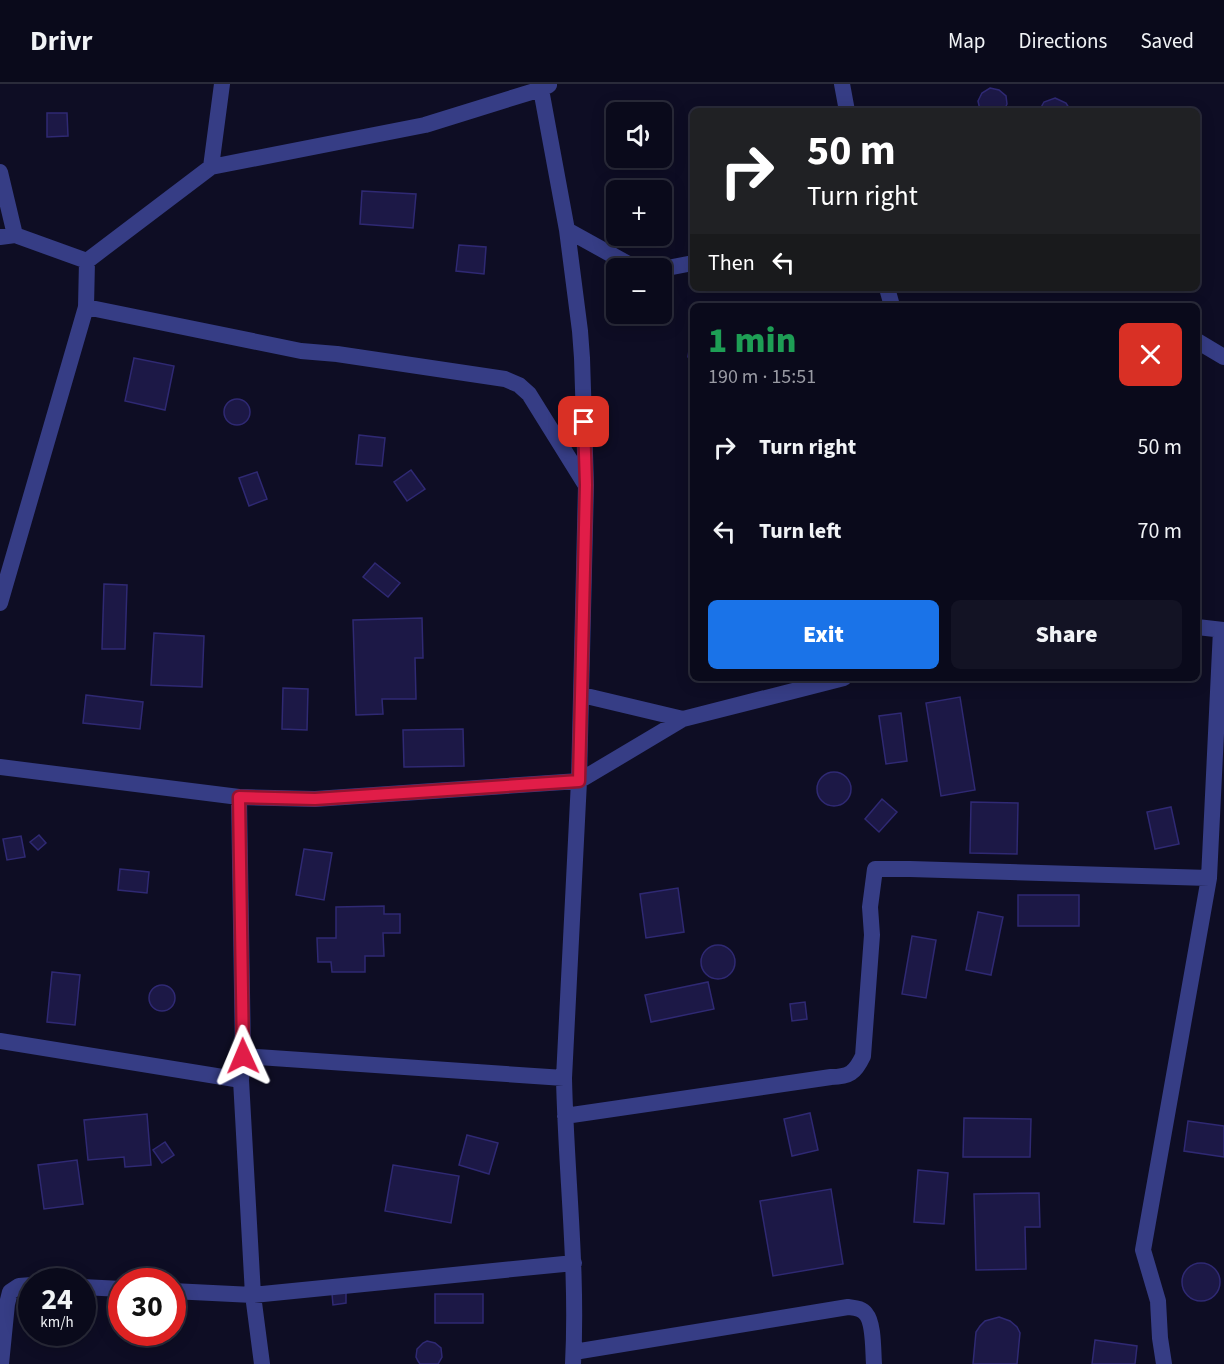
<!DOCTYPE html>
<meta charset="utf-8">
<style>
:root{--surface:#0a0a1b;--page:#131324;--text:#f1f3f6;--muted:#999aa3;--line:#2a2b3a;--accent:#1a73e8}
body{margin:0;font-family:"Source Sans 3",sans-serif;background:var(--page);color:var(--text);height:100vh;display:flex;flex-direction:column;font-size:22px;white-space:nowrap}
*{box-sizing:border-box;margin:0}
p{font-size:20px;color:var(--muted)}
.icon{flex:none;width:33px;height:33px;fill:none;stroke:currentColor;stroke-width:2;stroke-linecap:round;stroke-linejoin:round}
.map{position:relative;flex:1;overflow:hidden}
.details{position:absolute;left:690px;top:219px;width:510px;height:378px;display:flex;flex-direction:column;background:var(--surface);border-radius:9px;box-shadow:0 3px 15px #0003,0 0 0 2px var(--line)}
.details>*{flex:none}
.banner{position:absolute;left:690px;top:24px;width:510px;height:183px;border-radius:9px;box-shadow:0 3px 15px #0003,0 0 0 2px var(--line);background:#202124;color:#fff;overflow:hidden}
.controls{position:absolute;left:606px;top:18px;display:grid;gap:12px}
.controls a{display:grid;place-items:center;width:66px;height:66px;border-radius:9px;background:var(--surface);box-shadow:0 3px 15px #0003,0 0 0 2px var(--line);font-size:30px}
.speed{position:absolute;left:18px;top:1184px;display:flex;gap:12px;font-size:30px;font-weight:700;text-align:center}
.speed>*{display:grid;place-content:center;width:78px;height:78px;border-radius:50%;background:var(--surface);box-shadow:0 3px 15px #0003,0 0 0 2px var(--line);line-height:1}
.speed small{font-size:15px;font-weight:400}
.speed .limit{border:9px solid #d22;background:#fff;color:#111}
.pin{position:absolute;display:grid;place-items:center;width:51px;height:51px;color:#fff;margin:-26px;border-radius:12px;box-shadow:0 3px 9px #0006}
.me{position:absolute;width:66px;margin:-33px;rotate:359deg;stroke-linejoin:round;filter:drop-shadow(0 0 4px #0008)}
.turn{display:flex;align-items:center;gap:21px;height:126px;padding:0 18px;font-size:27px}
.turn .icon{width:78px;height:78px;stroke-width:2.5}
.turn b{display:block;font-size:42px;line-height:51px}
.then{display:flex;align-items:center;height:57px;padding:0 18px;background:#0003;gap:12px;font-size:22px}
.round{display:grid;place-items:center;flex:none;width:63px;height:63px;border-radius:9px;background:var(--page)}
.overview{display:flex;align-items:center;justify-content:space-between;height:102px;padding:0 18px}
h1{font-size:36px;font-weight:800;line-height:45px;color:#1e9e55}
.primary-button{display:flex;gap:12px;margin-top:auto;padding:12px 18px}
.primary-button a{flex:1;height:69px;border-radius:9px;background:var(--accent);color:#fff;font-size:24px;font-weight:800;line-height:69px;text-align:center}
.primary-button a+a{background:var(--page);color:var(--text)}
ul{padding:0;list-style:none}
li{display:flex;align-items:center;gap:18px;height:84px;padding:0 18px}
li div{flex:1}
li b{display:block;font-size:22px}
li em{font-style:normal}
header{display:flex;align-items:center;gap:36px;box-sizing:border-box;height:84px;padding:0 30px;background:var(--surface);border-bottom:2px solid var(--line)}
header strong{font-size:28px}
nav{display:flex;gap:33px;margin-inline-start:auto;font-size:21px}
.map>svg:first-child{display:block}
.building{fill:#1c1846;stroke:#2f2973;stroke-width:1.5}
.lines{fill:none;stroke-linecap:round;stroke-linejoin:round}
.minor{stroke:#363d85;stroke-width:16}
.route-casing{stroke:#92132f;stroke-width:15}
.route{stroke:#e11d48;stroke-width:10}
</style>
<header>
<strong>Drivr</strong>
<nav><a>Map</a><a>Directions</a><a>Saved</a></nav>
</header>
<div class="map">
<svg width="1224" height="1280" viewBox="0 0 1224 1280">
<rect width="100%" height="100%" fill="#0e0d24"/>
<path class="building" d="M 990,4 L 999,6 L 1006,12 L 1007,20 L 1004,27 L 982,27 L 980,26 L 978,17 L 982,9 Z
M 1055,14 L 1066,19 L 1071,27 L 1039,27 L 1044,18 Z
M 47,29 L 67,29 L 68,52 L 47,53 Z
M 362,107 L 416,110 L 413,144 L 360,140 Z
M 459,161 L 486,163 L 484,190 L 456,187 Z
M 693,239 L 693,274 L 688,273 Z
M 134,274 L 174,282 L 165,326 L 125,317 Z
M224 328a13 13 0 1 1 26 0a13 13 0 1 1-26 0Z
M 359,351 L 385,354 L 382,382 L 356,380 Z
M 411,386 L 425,405 L 407,417 L 394,398 Z
M 257,388 L 267,415 L 249,422 L 239,394 Z
M 375,479 L 400,499 L 388,513 L 363,493 Z
M 104,500 L 127,501 L 125,565 L 102,565 Z
M 422,534 L 423,574 L 415,574 L 416,615 L 382,615 L 383,630 L 356,631 L 353,536 Z
M 154,549 L 204,552 L 202,603 L 151,601 Z
M 283,604 L 308,605 L 307,646 L 282,645 Z
M 86,611 L 143,618 L 140,645 L 83,639 Z
M 960,613 L 975,706 L 941,712 L 926,619 Z
M 901,629 L 907,677 L 886,680 L 879,632 Z
M 463,645 L 464,682 L 404,683 L 403,646 Z
M817 705a17 17 0 1 1 34 0a17 17 0 1 1-34 0Z
M 882,715 L 897,728 L 879,748 L 865,735 Z
M 971,718 L 1018,719 L 1017,770 L 970,769 Z
M 1171,723 L 1179,760 L 1155,765 L 1147,728 Z
M 39,751 L 46,759 L 38,766 L 30,758 Z
M 21,752 L 25,773 L 7,776 L 3,755 Z
M 304,765 L 332,769 L 324,816 L 296,811 Z
M 120,785 L 149,788 L 147,809 L 118,806 Z
M 678,804 L 684,848 L 646,854 L 640,810 Z
M 1018,811 L 1079,811 L 1079,842 L 1018,842 Z
M 384,822 L 384,830 L 400,830 L 400,849 L 383,849 L 384,872 L 365,872 L 365,888 L 332,888 L 331,878 L 318,878 L 317,854 L 336,854 L 336,823 Z
M 978,828 L 1003,833 L 991,891 L 966,886 Z
M 912,852 L 936,856 L 926,914 L 902,910 Z
M701 878a17 17 0 1 1 34 0a17 17 0 1 1-34 0Z
M 52,888 L 80,891 L 75,941 L 47,938 Z
M 708,898 L 714,925 L 651,938 L 645,911 Z
M149 914a13 13 0 1 1 26 0a13 13 0 1 1-26 0Z
M 805,918 L 807,935 L 792,937 L 790,920 Z
M 810,1029 L 818,1066 L 792,1072 L 784,1035 Z
M 147,1030 L 151,1081 L 125,1083 L 124,1073 L 88,1076 L 84,1036 Z
M 964,1034 L 1031,1035 L 1030,1073 L 963,1073 Z
M 1188,1037 L 1224,1042 L 1224,1073 L 1184,1067 Z
M 467,1051 L 498,1059 L 489,1090 L 459,1081 Z
M 165,1058 L 174,1071 L 162,1079 L 153,1066 Z
M 77,1076 L 83,1120 L 44,1125 L 38,1081 Z
M 393,1081 L 459,1092 L 451,1139 L 385,1127 Z
M 918,1086 L 948,1089 L 944,1140 L 914,1138 Z
M 831,1105 L 843,1180 L 773,1192 L 760,1117 Z
M 1039,1109 L 1040,1143 L 1025,1143 L 1026,1185 L 976,1186 L 974,1110 Z
M1182 1198a19 19 0 1 1 38 0a19 19 0 1 1-38 0Z
M 346,1208 L 346,1219 L 333,1221 L 332,1210 Z
M 435,1210 L 483,1210 L 483,1239 L 435,1239 Z
M 999,1233 L 1010,1237 L 1017,1243 L 1020,1249 L 1017,1280 L 973,1280 L 976,1248 L 980,1242 L 985,1237 Z
M 1095,1256 L 1137,1262 L 1135,1280 L 1092,1280 Z
M 427,1257 L 435,1259 L 441,1264 L 442,1273 L 438,1280 L 420,1280 L 418,1277 L 416,1273 L 417,1265 L 423,1259 Z"/>
<g class="lines">
<path class="minor" d="M 540,0 L 567,146 L 580,247 L 582,274 L 586,401 L 579,697 L 564,994 C 566,1090 578,1184 573,1280
M 842,0 L 847,27
M 211,83 L 222,0
M 0,88 L 15,151
M 567,146 L 632,182 L 643,184
M 0,153 L 15,151 L 87,177 L 211,83 L 425,41 L 541,5 L 549,1
M 662,185 L 693,179
M 887,204 L 892,222
M 86,223 L 301,267 L 337,270 L 505,295 L 519,301 L 529,310 L 585,400
M 1197,257 L 1224,273
M 0,519 L 86,223 L 87,177
M 1197,543 L 1224,546
M 582,611 L 683,635
M 0,683 L 239,713 L 315,715 L 579,697 L 683,635 L 844,594
M 239,713 L 243,972 L 241,996 L 253,1211 L 262,1280
M 0,957 L 241,996
M 243,972 L 564,994
M 565,1032 L 831,993 C 849,993 855,989 863,972 L 872,851 L 870,823 L 875,785 L 910,785 L 1209,794
M 82,1203 L 122,1205
M 172,1207 L 253,1211 L 574,1179
M 574,1268 L 848,1223 C 855,1224 862,1224 866,1230 C 874,1239 873,1268 874,1280
M 1,1280 L 7,1220 L 10,1208 L 19,1202 L 32,1201
M 1164,1280 L 1160,1254 L 1158,1217 L 1143,1166 L 1209,794 L 1221,546"/>
</g>
<g class="lines">
<g class="route-casing">
<path id="route" d="M 243,972 L 239,713 L 315,715 L 579,697 L 586,401 L 584,338"/>
</g>
<use href="#route" class="route"/>
</g>
</svg>
<div class="controls">
<a><svg class="icon" aria-label="sound" viewBox="0 0 24 24"><path d="M4 9h4l5-4v14l-5-4H4zM17 9q2 3 0 6"/></svg></a>
<a>+</a>
<a>−</a>
</div>
<div class="speed"><div>24<small>km/h</small></div><div class="limit">30</div></div>
<div class="pin" style="left:584px;top:338px;background:#d93025"><svg class="icon" aria-label="arrive" viewBox="0 0 24 24"><path d="M6 21V4h12l-3 4 3 4H6"/></svg></div>
<svg class="me" style="left:243px;top:972px" viewBox="-20 -20 40 40"><path d="M0-17L14 15 0 8-14 15z" fill="#e11d48" stroke="#fff" stroke-width="4"/></svg>
<div class="banner">
<div class="turn"><svg class="icon" aria-label="right" viewBox="0 0 24 24"><path d="M7 20v-9h11M14 6l5 5-5 5"/></svg><div><b>50 m</b>Turn right</div></div>
<div class="then">Then<svg class="icon" aria-label="left" viewBox="0 0 24 24"><path d="M17 20v-9H6M10 6l-5 5 5 5"/></svg></div>
</div>
<section class="details">
<div class="overview"><div><h1>1 min</h1><p>190 m · 15:51</p></div><a class="round" style="background:#d93025;color:#fff"><svg class="icon" aria-label="close" viewBox="0 0 24 24"><path d="M6 6l12 12M18 6L6 18"/></svg></a></div>
<ul>
<li><svg class="icon" aria-label="right" viewBox="0 0 24 24"><path d="M7 20v-9h11M14 6l5 5-5 5"/></svg><div><b>Turn right</b></div><em>50 m</em></li>
<li><svg class="icon" aria-label="left" viewBox="0 0 24 24"><path d="M17 20v-9H6M10 6l-5 5 5 5"/></svg><div><b>Turn left</b></div><em>70 m</em></li>
</ul>
<div class="primary-button"><a>Exit</a><a>Share</a></div>
</section>
</div>
